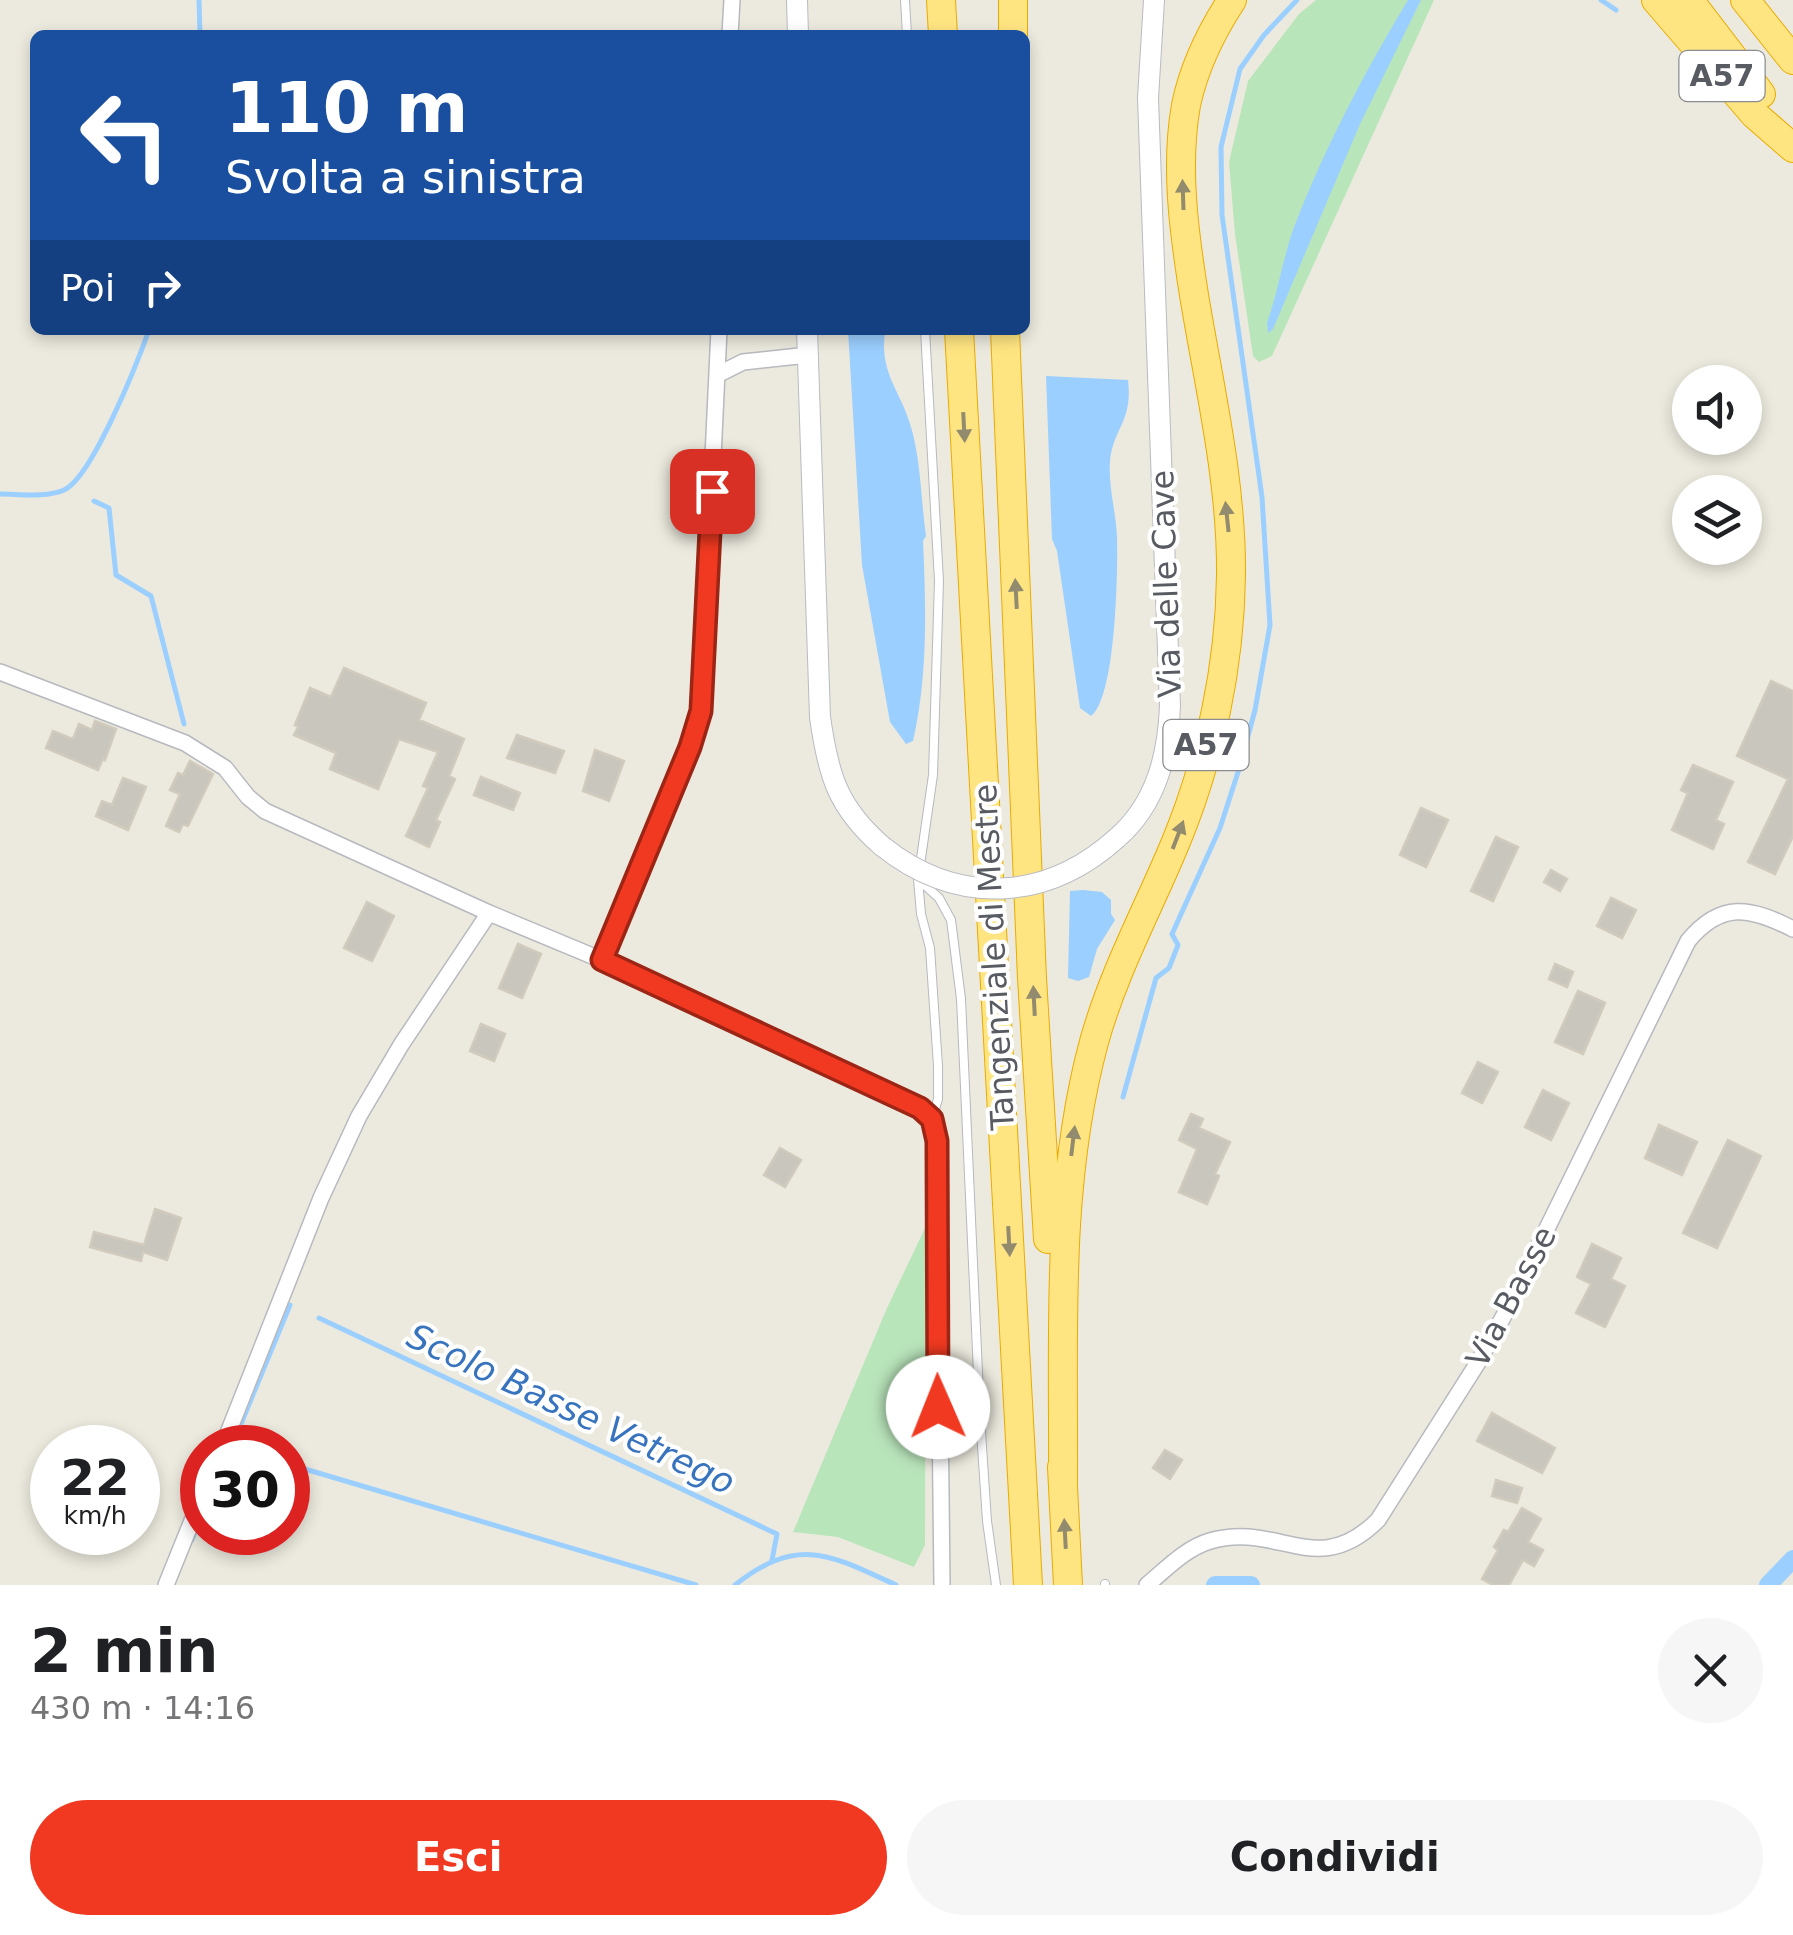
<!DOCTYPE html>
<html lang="it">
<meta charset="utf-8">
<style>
:root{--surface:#fff;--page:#f6f6f6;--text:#202124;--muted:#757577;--accent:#f03920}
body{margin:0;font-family:"DejaVu Sans",sans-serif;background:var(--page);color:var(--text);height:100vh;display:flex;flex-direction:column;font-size:38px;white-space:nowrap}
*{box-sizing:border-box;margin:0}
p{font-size:32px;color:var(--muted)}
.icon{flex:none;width:55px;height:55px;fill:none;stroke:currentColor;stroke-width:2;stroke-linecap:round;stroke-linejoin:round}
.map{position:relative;height:1585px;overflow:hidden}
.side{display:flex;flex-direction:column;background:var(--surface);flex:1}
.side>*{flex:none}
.banner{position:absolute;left:30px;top:30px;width:1000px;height:305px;border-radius:15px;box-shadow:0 5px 15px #0003;background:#1a4fa0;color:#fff;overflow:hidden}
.controls{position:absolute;left:1672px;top:365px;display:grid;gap:20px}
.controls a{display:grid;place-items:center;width:90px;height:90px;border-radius:50%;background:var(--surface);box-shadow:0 5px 15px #0003;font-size:50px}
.speed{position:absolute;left:30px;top:1425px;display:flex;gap:20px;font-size:50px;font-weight:700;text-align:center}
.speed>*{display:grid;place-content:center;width:130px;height:130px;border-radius:50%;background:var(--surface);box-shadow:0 5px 15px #0003;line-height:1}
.speed small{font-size:25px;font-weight:400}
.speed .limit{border:15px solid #d22;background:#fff;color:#111}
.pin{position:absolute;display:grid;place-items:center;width:85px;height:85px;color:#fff;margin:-42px;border-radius:20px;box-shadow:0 5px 15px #0006}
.me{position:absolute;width:110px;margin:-55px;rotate:359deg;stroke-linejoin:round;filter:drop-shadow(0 0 8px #0008)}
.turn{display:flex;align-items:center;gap:35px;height:210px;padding:0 30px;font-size:45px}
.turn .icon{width:130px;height:130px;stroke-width:2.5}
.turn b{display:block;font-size:70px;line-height:85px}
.then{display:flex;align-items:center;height:95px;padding:0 30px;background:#0003;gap:20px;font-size:38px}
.round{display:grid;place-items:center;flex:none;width:105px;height:105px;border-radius:52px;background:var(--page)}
.overview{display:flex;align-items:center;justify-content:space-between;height:170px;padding:0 30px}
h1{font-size:60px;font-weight:800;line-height:75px}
.cta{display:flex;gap:20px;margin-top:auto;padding:20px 30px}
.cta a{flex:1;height:115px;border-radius:60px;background:var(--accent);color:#fff;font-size:40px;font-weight:800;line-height:115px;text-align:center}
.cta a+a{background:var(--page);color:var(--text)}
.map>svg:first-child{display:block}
.green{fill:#b9e5bb}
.water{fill:#9bcfff}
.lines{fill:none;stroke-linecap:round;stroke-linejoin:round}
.stream{stroke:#9bcfff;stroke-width:5}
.canal{stroke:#9bcfff;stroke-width:18}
.building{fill:#c9c6be;stroke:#d1cbbd;stroke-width:2.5}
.service-casing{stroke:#b7b9bf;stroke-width:10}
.minor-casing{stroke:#b7b9bf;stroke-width:18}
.secondary-casing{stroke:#b8bbc2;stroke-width:22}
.motorway-casing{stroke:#eaab00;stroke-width:30}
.service{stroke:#fff;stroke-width:8}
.minor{stroke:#fff;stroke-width:15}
.secondary{stroke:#fff;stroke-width:20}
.motorway{stroke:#ffe582;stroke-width:28}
.secondary-bridge-casing{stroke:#b8bbc2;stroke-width:22;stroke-linecap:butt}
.secondary-bridge{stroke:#fff;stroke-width:20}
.oneway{fill:#928b6d}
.route-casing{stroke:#9c2515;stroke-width:25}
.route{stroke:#f03920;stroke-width:18}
.labels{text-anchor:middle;stroke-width:8;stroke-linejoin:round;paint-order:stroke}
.shield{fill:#fff;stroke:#8a8c90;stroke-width:2.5}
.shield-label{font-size:30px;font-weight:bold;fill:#585b61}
.street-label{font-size:32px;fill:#585b61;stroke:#fff}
.water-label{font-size:35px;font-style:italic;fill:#3873be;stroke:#fff}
</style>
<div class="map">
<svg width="1793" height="1585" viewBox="0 0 1793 1585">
<rect width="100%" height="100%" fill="#eceade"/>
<path class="green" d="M 1316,0 L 1434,0 L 1272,356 L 1259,362 L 1253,356 L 1235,234 L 1229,162 L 1248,81 L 1299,14 Z
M 926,1226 L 925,1545 L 914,1567 L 838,1537 L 793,1532 L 887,1308 Z"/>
<path class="water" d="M 1408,0 L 1421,0 L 1360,124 L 1273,329 L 1268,333 L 1267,323 C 1278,292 1283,258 1294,227 C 1325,147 1364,73 1408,0 Z
M 848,330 L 885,332 C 879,373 901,391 911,427 C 921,461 921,501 926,536 L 923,541 C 926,607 928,676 913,741 L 906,744 L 890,722 L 862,565 Z
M 1046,376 L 1128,380 C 1133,422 1113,428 1110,461 C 1108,486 1116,512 1117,537 C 1118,570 1116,698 1091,716 L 1080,708 L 1057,551 L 1052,539 Z
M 1083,890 L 1102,892 L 1111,900 L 1111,914 L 1115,920 L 1097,949 L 1089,977 L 1078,981 L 1068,978 L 1070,891 Z"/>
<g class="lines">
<path class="stream" d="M 199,0 L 200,35
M 1601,0 L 1616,10
M 0,494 C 19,494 46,498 64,490 C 92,478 138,361 149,330
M 94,501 L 109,508 L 116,575 L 151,596 L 184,724
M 1123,1097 L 1156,978 L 1169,968 L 1178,945 L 1172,934 L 1220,828 L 1240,766 L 1255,710 L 1270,625 L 1262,497 L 1222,215 L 1221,147 L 1240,69 L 1264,35 L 1297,0
M 319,1318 L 777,1534 L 772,1560
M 231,1448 L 290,1305
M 288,1464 L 696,1585
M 192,1540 L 202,1515
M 735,1585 C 798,1535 831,1555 896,1585"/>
<path class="canal" d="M 1215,1585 L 1251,1585
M 1768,1585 L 1793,1559"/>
</g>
<path class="building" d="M 344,668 L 426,703 L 419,720 L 464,739 L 449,776 L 455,779 L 436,820 L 440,822 L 429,847 L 406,836 L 428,788 L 423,786 L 438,752 L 399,739 L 378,789 L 330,769 L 336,753 L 294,735 L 298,727 L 295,725 L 310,688 L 331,697 Z
M 1771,681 L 1793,691 L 1793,836 L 1775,874 L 1748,862 L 1788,779 L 1737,756 Z
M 95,721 L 116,729 L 105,760 L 103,758 L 98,770 L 46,748 L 53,731 L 73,739 L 79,724 L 92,730 Z
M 517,735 L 564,751 L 555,773 L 507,758 Z
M 595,750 L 624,761 L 609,801 L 583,791 Z
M 190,761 L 213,774 L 188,826 L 183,824 L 179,832 L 166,826 L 180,794 L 170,790 L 178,773 L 183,775 Z
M 1693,765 L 1733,782 L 1716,820 L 1724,824 L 1713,849 L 1672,830 L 1688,793 L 1681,790 Z
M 481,777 L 520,793 L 513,810 L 474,795 Z
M 123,778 L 146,787 L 128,830 L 96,816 L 102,801 L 112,805 Z
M 1421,808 L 1448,820 L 1426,867 L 1400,855 Z
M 1496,837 L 1518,847 L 1493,901 L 1471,891 Z
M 1551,870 L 1567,879 L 1560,891 L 1544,882 Z
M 1611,898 L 1636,910 L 1622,938 L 1597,926 Z
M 367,902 L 394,916 L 372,961 L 344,948 Z
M 518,944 L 541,954 L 522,998 L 499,988 Z
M 1555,964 L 1573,972 L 1567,987 L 1549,979 Z
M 1578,991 L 1605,1003 L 1583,1054 L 1555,1042 Z
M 481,1024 L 505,1034 L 494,1061 L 470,1051 Z
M 1478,1062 L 1498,1072 L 1482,1103 L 1462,1093 Z
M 1543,1090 L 1569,1103 L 1551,1140 L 1525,1127 Z
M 1191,1114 L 1203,1119 L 1199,1128 L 1230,1142 L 1215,1174 L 1219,1176 L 1207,1204 L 1179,1192 L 1197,1149 L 1179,1140 Z
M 1659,1125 L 1697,1142 L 1682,1175 L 1645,1158 Z
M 1728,1140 L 1761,1156 L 1717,1248 L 1683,1233 Z
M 780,1148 L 801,1160 L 785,1187 L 764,1175 Z
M 155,1209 L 181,1218 L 167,1260 L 143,1252 L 141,1261 L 90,1247 L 94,1232 L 144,1245 Z
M 1592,1244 L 1621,1258 L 1611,1279 L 1625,1286 L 1605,1327 L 1576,1313 L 1591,1284 L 1577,1277 Z
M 1492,1413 L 1555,1448 L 1542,1473 L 1477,1441 Z
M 1165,1450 L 1182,1460 L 1170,1479 L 1153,1468 Z
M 1496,1480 L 1522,1488 L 1517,1503 L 1492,1496 Z
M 1522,1508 L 1541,1519 L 1528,1542 L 1543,1550 L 1534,1566 L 1523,1560 L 1509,1585 L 1493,1585 L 1482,1579 L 1498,1550 L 1494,1547 L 1504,1530 L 1508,1532 Z"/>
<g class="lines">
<g class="service-casing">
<path id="service" d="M 905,0 L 907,35
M 925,330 L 939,581 L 933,775 L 918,879 L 921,914 L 930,948 L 938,1066 L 938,1099 L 932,1119
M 918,879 L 939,898 L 951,920 L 961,999 L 980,1417 L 987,1521 L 996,1585
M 1105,1584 L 1105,1585"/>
</g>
<g class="minor-casing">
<path id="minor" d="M 730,35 L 732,0
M 717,375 L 743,362 L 808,355
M 0,672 L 185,743 L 225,768 L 248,797 L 265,811 L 489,913 L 602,960 L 928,1115 L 936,1129 L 937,1141 L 942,1585
M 602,960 L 690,747 L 701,711 L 719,330
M 222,1448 L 321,1198 L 359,1116 L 401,1045 L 489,913
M 166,1585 L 202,1496
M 1147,1585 C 1166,1569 1186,1548 1210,1541 C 1278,1521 1317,1581 1378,1520 L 1477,1364 L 1507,1310 L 1688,941 C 1721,901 1750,907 1793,929"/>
</g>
<g class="secondary-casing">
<path id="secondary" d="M 797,0 L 798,35
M 807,330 L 820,717 C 828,774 837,807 882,846
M 1117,838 C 1156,804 1168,756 1170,706 L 1148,98 L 1154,0"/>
</g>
<g class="motorway-casing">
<path id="motorway" d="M 941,0 L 943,35
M 1013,0 L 1013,35
M 1656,0 L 1755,115 L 1793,148
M 1689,0 L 1761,94
M 1745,0 L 1793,60
M 959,330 L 1028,1585
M 1005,330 L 1032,978 L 1048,1239
M 1062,1467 L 1068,1585
M 1063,1483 C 1064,1335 1055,1186 1094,1042 C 1113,973 1148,909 1175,844 C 1210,760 1230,666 1231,575 C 1232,482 1209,386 1194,295 C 1184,232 1175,167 1186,105 C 1194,67 1211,32 1232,0"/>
</g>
<use href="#service" class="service"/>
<use href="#minor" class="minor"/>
<use href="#secondary" class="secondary"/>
<use href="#motorway" class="motorway"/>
<g class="secondary-bridge-casing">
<path id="secondary-bridge" d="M 882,846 C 957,906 1046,902 1117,838"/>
</g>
<use href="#secondary-bridge" class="secondary-bridge"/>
</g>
<defs><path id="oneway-solid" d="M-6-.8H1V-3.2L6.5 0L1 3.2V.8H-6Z" transform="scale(2.5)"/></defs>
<g class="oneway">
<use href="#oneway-solid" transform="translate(1183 195) rotate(-92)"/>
<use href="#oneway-solid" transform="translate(964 427) rotate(87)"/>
<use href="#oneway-solid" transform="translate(1227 517) rotate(-96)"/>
<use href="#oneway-solid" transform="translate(1016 594) rotate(-93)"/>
<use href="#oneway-solid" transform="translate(1178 835) rotate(-69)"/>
<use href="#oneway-solid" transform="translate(1034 1001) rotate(-93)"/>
<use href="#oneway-solid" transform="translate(1073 1141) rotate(-83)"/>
<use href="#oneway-solid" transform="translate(1009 1241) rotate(87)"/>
<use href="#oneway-solid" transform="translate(1065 1534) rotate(-93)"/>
</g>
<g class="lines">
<g class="route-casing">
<path id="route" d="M 712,491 L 701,711 L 690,747 L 602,960 L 920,1108 L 932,1119 L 937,1141 L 938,1407"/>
</g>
<use href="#route" class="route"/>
</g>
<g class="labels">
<g class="shield">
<rect x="1679.5" y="51" width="85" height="50" rx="8"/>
<rect x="1163.5" y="720" width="85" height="50" rx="8"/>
</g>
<g class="shield-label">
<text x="1722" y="86">A57</text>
<text x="1206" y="755">A57</text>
</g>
<g class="street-label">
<text transform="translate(1166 584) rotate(-92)" y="11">Via delle Cave</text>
<text transform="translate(994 957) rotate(-93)" y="11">Tangenziale di Mestre</text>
<text transform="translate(1511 1297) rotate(-62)" y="11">Via Basse</text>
</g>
<g class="water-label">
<text transform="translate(571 1409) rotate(25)" y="12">Scolo Basse Vetrego</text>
</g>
</g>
</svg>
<div class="controls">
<a><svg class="icon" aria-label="sound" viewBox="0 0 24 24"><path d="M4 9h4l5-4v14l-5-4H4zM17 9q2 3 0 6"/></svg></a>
<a><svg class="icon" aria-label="layers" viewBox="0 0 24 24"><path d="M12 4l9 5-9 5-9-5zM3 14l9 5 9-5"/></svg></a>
</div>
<div class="speed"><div>22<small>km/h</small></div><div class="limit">30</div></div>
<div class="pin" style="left:712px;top:491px;background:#d93025"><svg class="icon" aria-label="arrive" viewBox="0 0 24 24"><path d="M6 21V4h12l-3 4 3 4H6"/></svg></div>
<svg class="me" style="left:938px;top:1407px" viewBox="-20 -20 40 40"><circle r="19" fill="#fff"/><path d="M0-13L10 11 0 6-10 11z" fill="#f03920"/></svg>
<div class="banner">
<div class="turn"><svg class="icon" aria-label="left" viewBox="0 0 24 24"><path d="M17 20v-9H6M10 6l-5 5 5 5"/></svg><div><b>110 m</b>Svolta a sinistra</div></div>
<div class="then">Poi<svg class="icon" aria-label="right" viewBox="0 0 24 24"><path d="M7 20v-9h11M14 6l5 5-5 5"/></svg></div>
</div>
</div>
<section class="side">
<div class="overview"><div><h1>2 min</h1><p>430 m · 14:16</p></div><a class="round"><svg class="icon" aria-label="close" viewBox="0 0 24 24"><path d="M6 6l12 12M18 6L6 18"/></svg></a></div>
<div class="cta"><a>Esci</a><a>Condividi</a></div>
</section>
